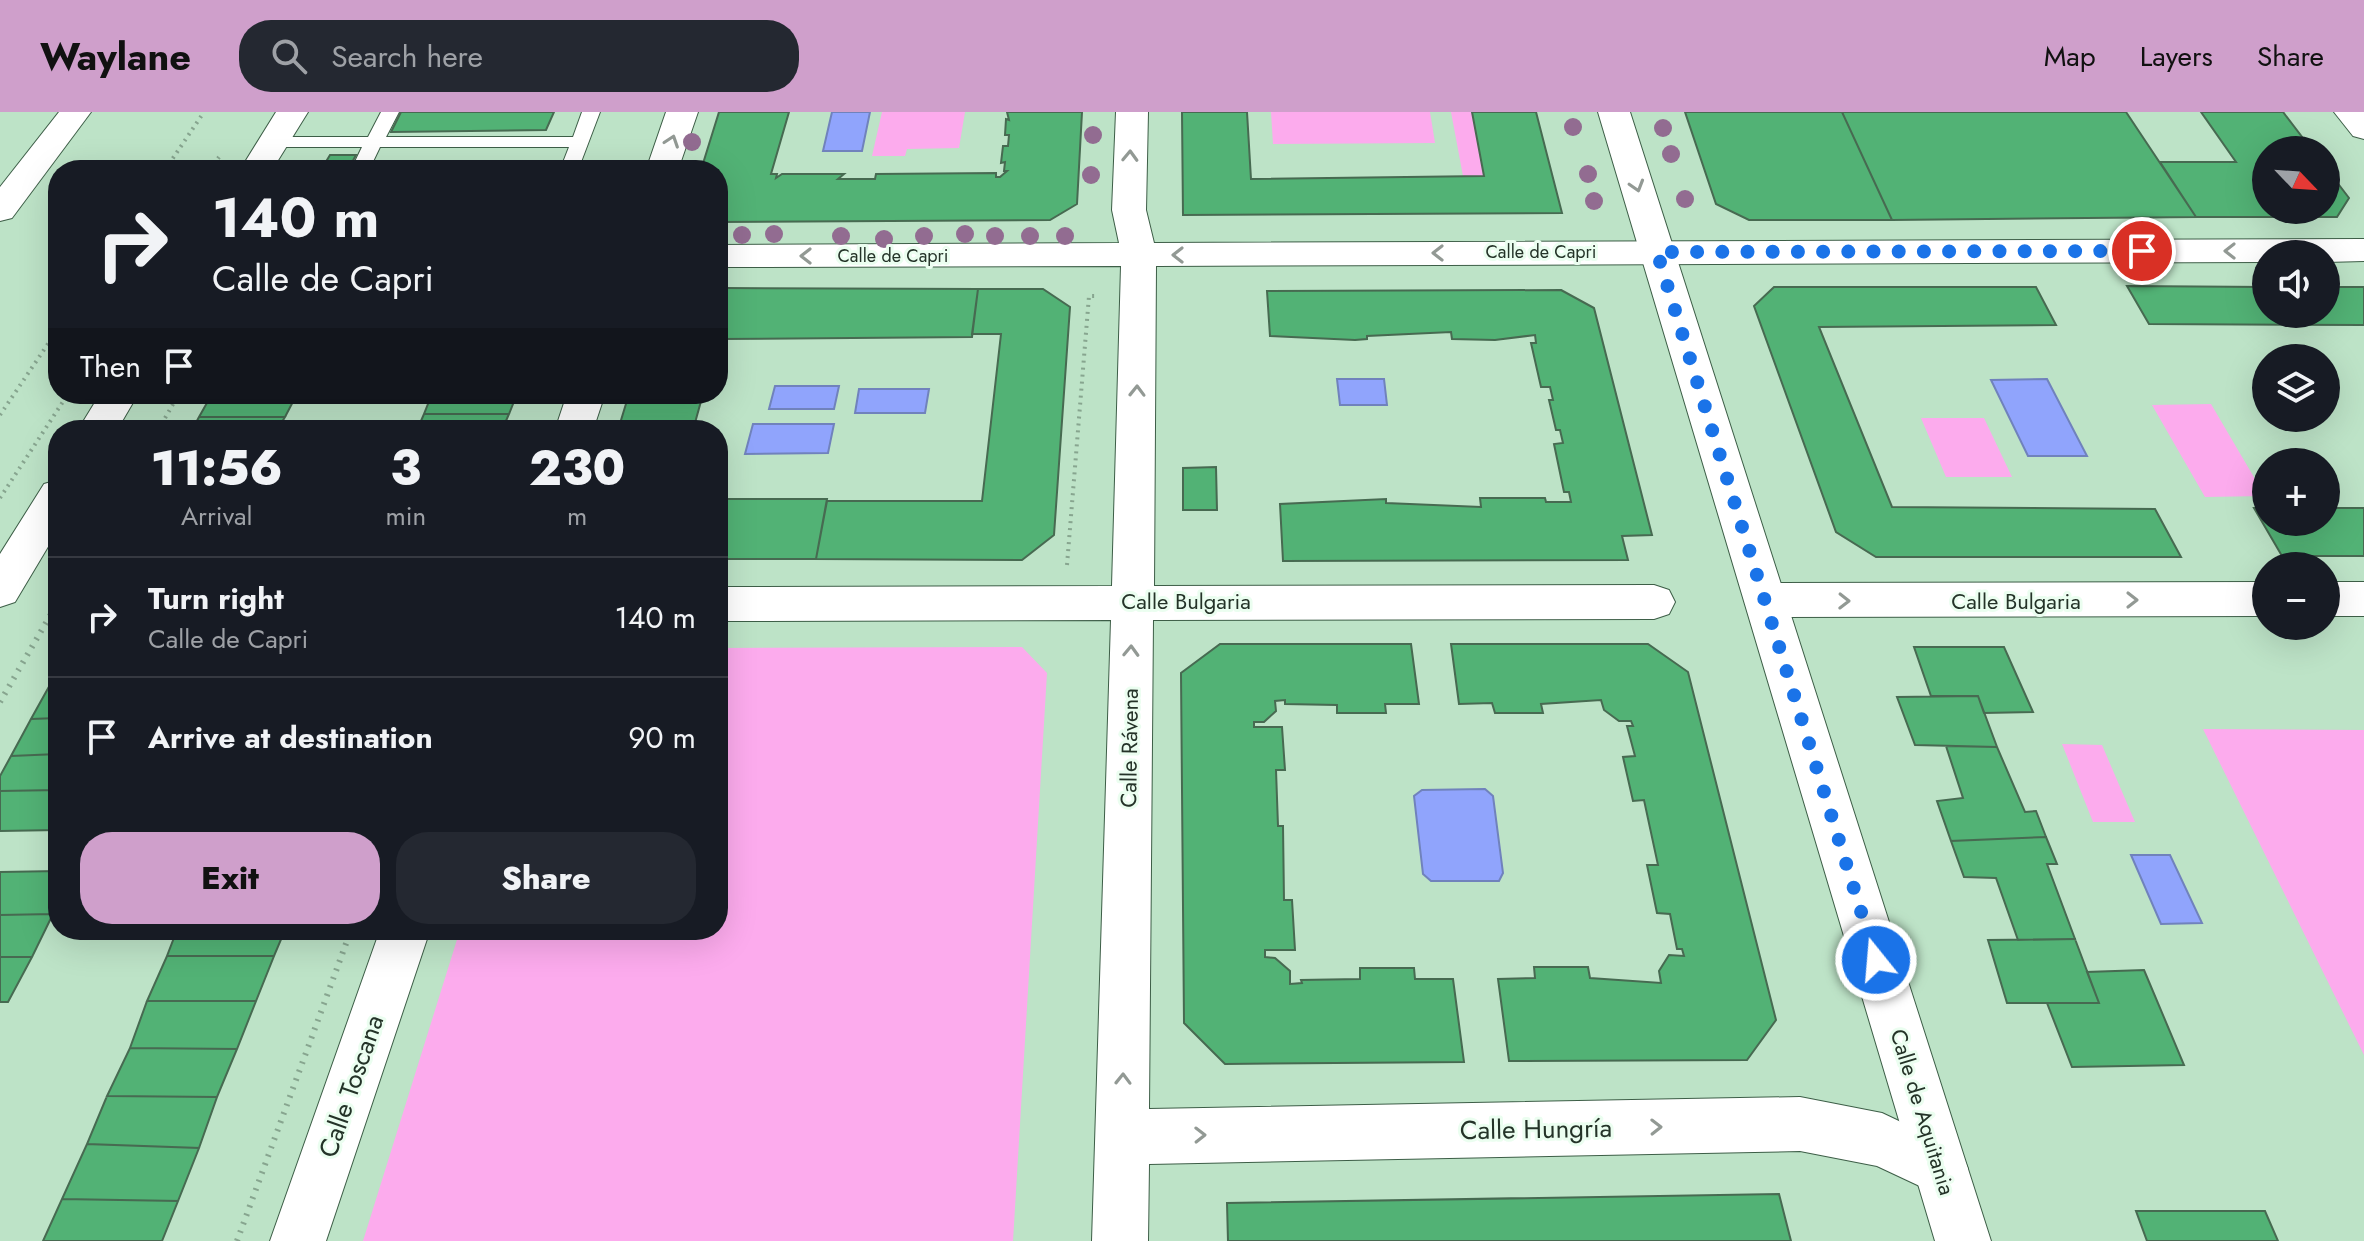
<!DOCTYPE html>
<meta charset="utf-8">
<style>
:root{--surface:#171b24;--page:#242831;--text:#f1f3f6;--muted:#9ea1a6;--line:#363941;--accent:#cf9fcb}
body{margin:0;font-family:Jost,sans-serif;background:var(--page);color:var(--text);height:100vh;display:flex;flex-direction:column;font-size:30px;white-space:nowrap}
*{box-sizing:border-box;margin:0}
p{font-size:26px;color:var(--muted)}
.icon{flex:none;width:44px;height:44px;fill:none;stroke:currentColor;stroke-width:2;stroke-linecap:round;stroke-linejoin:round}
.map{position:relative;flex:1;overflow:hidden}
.panel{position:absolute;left:48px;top:308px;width:680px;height:520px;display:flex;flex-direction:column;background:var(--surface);border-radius:32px;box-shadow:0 8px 32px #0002}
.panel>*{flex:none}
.top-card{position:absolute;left:48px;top:48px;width:680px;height:244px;border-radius:32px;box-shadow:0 8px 32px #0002;background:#171b24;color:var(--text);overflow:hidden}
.needle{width:52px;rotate:115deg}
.controls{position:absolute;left:2252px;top:24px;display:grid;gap:16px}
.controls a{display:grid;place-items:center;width:88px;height:88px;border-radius:50%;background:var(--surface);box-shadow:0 8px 32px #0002;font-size:40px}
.pin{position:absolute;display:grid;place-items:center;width:68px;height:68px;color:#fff;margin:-34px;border:4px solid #fff;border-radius:50%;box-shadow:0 2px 8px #0007}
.me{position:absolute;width:88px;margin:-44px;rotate:343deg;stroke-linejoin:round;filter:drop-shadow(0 0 6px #0008)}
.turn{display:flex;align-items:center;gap:28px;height:168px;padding:0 32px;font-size:36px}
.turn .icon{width:104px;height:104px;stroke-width:2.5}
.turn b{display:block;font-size:56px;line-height:68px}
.then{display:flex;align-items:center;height:76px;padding:0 32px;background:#0003;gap:16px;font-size:30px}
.eta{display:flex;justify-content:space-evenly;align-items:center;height:136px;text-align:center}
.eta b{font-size:48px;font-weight:800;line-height:56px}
.button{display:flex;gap:16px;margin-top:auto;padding:16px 32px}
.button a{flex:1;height:92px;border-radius:32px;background:var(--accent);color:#111;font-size:32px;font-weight:800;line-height:92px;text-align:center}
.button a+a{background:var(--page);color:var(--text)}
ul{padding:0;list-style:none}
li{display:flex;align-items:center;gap:24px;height:120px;padding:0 32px;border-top:2px solid var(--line)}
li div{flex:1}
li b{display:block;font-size:30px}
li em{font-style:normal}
header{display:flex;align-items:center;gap:48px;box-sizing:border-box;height:112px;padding:0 40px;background:var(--accent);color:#111}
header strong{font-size:38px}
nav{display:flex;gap:44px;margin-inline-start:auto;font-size:28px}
.search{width:560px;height:72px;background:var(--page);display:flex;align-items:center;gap:20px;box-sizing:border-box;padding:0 28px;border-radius:32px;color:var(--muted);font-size:30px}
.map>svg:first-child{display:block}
.green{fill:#fcabed}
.water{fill:#90a4fc;stroke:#7082bc;stroke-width:2}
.building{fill:#52b275;stroke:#476a51;stroke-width:2}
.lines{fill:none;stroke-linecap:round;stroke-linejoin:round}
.service-casing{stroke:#3d5e47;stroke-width:2}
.minor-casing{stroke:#3d5e47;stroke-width:2}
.tertiary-casing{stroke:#3d5e47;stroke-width:2}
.motorway-casing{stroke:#3d5e47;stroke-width:2}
.path-far1{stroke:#87a58f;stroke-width:4;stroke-dasharray:2 5;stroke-linecap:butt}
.path{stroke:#87a58f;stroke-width:6;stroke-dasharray:2 7;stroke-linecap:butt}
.service{fill:#fff;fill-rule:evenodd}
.minor{fill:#fff;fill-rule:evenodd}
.tertiary{fill:#fff;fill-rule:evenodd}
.motorway{fill:#fff;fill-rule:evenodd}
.tree{fill:#926c91}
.oneway{stroke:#929994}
.route{stroke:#1a73e8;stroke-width:14;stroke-dasharray:0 25.2}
.labels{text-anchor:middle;stroke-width:6;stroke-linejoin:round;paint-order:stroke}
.far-street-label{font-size:18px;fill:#243328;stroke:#ebfef0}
.street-label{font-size:22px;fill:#243328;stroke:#ebfef0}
.near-street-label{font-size:26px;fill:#243328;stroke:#ebfef0}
</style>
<header>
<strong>Waylane</strong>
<div class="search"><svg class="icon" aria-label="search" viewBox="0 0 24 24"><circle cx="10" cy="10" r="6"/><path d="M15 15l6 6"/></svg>Search here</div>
<nav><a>Map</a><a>Layers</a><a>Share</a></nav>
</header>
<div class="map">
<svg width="2364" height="1129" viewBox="0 0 2364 1129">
<rect width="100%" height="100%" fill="#bde3c7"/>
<path class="green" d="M 882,0 L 965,0 L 959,36 L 907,37 L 905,44 L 872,44 Z
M 1271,0 L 1430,0 L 1435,31 L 1273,32 Z
M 1451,0 L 1472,0 L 1484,64 L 1463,64 Z
M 2211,292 L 2265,384 L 2205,385 L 2152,293 Z
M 1921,306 L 1984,306 L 2012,365 L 1946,365 Z
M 1022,535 L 1047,561 L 1013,1129 L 363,1129 L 460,818 L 718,818 L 718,536 Z
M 2203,617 L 2364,618 L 2364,943 Z
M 2062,632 L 2102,633 L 2135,710 L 2093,710 Z"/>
<path class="water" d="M 832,0 L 870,0 L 862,39 L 823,39 Z
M 1337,267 L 1384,267 L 1387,293 L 1340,293 Z
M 2047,267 L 2087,344 L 2028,344 L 1991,268 Z
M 775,274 L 839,274 L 834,297 L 769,297 Z
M 859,277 L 929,277 L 925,301 L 855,301 Z
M 753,312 L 834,312 L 828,341 L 745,342 Z
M 1485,677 L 1493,684 L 1503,761 L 1499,769 L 1431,769 L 1423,762 L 1414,684 L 1422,678 Z
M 2131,743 L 2170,743 L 2202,811 L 2161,812 Z"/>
<path class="building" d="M 401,0 L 554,0 L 546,18 L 391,20 Z
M 719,0 L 789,0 L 771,62 L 777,62 L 776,66 L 782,62 L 844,62 L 838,67 L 875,67 L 876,62 L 996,61 L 996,65 L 1000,65 L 1007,59 L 1004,59 L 1005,50 L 1001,51 L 1003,34 L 1008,34 L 1009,23 L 1005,23 L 1006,7 L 1009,8 L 1007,0 L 1082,0 L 1077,92 L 1050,108 L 718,110 L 718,58 L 701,58 Z
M 1182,0 L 1247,0 L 1251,67 L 1484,64 L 1472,0 L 1536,0 L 1562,101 L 1183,103 Z
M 1685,0 L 1842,0 L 1892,108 L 1749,108 L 1716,92 Z
M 1842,0 L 2126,0 L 2196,105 L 1892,108 Z
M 2201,0 L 2283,0 L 2312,38 L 2266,38 L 2266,98 L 2326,98 L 2326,56 L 2349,86 L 2337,105 L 2196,105 L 2160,50 L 2236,50 Z
M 330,43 L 356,43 L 348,58 L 321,58 Z
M 442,52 L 440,58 L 412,58 L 414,53 Z
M 2127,174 L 2266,175 L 2266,202 L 2326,202 L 2326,175 L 2364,175 L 2364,213 L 2149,212 Z
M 1774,175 L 2036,175 L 2056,213 L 1819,215 L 1892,395 L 2155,397 L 2181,445 L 1876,445 L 1836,420 L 1754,194 Z
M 718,176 L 723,176 L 978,177 L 972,225 L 720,227 L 718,233 Z
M 978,177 L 1043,177 L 1070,195 L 1054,423 L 1022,448 L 816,447 L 827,389 L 982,389 L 1001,222 L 972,222 Z
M 1561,178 L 1594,196 L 1652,423 L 1622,424 L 1628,448 L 1283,449 L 1280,392 L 1386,387 L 1386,391 L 1481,395 L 1480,386 L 1545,386 L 1546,390 L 1571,390 L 1569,380 L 1564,380 L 1554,332 L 1563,331 L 1560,318 L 1556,318 L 1549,288 L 1553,288 L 1550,275 L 1541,275 L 1531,231 L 1536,231 L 1535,223 L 1495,228 L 1452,227 L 1451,220 L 1367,224 L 1367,227 L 1355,228 L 1270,224 L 1267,179 Z
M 212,282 L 297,282 L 285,305 L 199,305 Z
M 432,282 L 517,282 L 509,302 L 424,302 Z
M 629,282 L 703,282 L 693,318 L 618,318 Z
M 424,302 L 509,302 L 502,318 L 417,318 Z
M 199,305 L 285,305 L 277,318 L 192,318 Z
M 1216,355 L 1217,398 L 1183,398 L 1183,356 Z
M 718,387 L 827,387 L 816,447 L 718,447 Z
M 2254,396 L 2266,396 L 2266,410 L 2326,410 L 2326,396 L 2364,396 L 2364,444 L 2282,444 Z
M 1220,532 L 1411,532 L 1419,592 L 1385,592 L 1386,601 L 1337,601 L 1337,593 L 1285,592 L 1285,588 L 1275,589 L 1276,599 L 1264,610 L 1254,610 L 1254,615 L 1282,615 L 1285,658 L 1276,658 L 1278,714 L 1283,714 L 1284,788 L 1292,788 L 1295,838 L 1265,838 L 1265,845 L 1275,846 L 1290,859 L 1290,872 L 1302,871 L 1301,868 L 1360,867 L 1360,856 L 1414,856 L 1415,867 L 1453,867 L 1464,950 L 1225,952 L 1184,911 L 1181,561 Z
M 1451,532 L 1648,532 L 1688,560 L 1776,908 L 1747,948 L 1509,949 L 1498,867 L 1535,866 L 1534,855 L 1588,855 L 1590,866 L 1661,871 L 1659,859 L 1669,843 L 1684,844 L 1682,837 L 1677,837 L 1670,802 L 1657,801 L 1647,753 L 1658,753 L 1644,688 L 1633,689 L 1623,645 L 1635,644 L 1627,614 L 1633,614 L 1631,609 L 1619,609 L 1604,598 L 1601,588 L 1541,592 L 1543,601 L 1495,601 L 1492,591 L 1459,592 Z
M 1914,535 L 2004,535 L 2033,600 L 1984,601 L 1978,584 L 1931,584 Z
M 51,571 L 58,571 L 58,606 L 31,607 Z
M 1978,584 L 1997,635 L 1915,633 L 1897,585 Z
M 58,606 L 58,642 L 11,644 L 31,607 Z
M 1946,634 L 1997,635 L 2025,700 L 2036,699 L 2046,725 L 1951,729 L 1937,689 L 1963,686 Z
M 58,642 L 58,678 L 0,679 L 0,664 L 11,644 Z
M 58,678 L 58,718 L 0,719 L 0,679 Z
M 2046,725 L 2057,752 L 2047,752 L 2075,827 L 2018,828 L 1996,766 L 1964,765 L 1951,729 Z
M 58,759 L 58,793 L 53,802 L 0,803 L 0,760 Z
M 53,802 L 32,845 L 0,845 L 0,803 Z
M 177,818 L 285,818 L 274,844 L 167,844 Z
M 2075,827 L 2099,891 L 2007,891 L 1988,828 Z
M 167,844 L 274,844 L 256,889 L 147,889 Z
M 0,845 L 32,845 L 8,890 L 0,890 Z
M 2144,858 L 2184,953 L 2072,955 L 2047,891 L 2099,891 L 2087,860 Z
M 147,889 L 256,889 L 237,937 L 130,936 Z
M 130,936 L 237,937 L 217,985 L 107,984 Z
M 107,984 L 217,985 L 199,1036 L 87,1032 Z
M 87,1032 L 199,1036 L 178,1089 L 62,1087 Z
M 1779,1082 L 1791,1129 L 1228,1129 L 1227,1091 Z
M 62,1087 L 178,1089 L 162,1129 L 43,1129 Z
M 2136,1099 L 2265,1099 L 2278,1129 L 2147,1129 Z"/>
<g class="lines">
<g class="service-casing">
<path id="service" d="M 381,0 L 399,0 L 386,25 L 573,25 L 582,0 L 600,0 L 578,58 L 560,58 L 569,35 L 380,35 L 369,58 L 351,58 L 362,35 L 273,35 L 264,30 L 273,25 L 368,25 Z"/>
</g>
<g class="minor-casing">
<path id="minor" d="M 276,0 L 308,0 L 272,58 L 240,58 Z
M 666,0 L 698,0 L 678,58 L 646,58 Z
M 1116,0 L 1148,0 L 1146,98 L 1154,131 L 2364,127 L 2364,149 L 2326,150 L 2326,142 L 2266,142 L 2266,150 L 1156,154 L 1154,474 L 1654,473 L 1669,478 L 1675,490 L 1669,502 L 1654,507 L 1153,508 L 1149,997 L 1800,985 L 1882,1001 L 1960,1038 L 1968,1057 L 1960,1076 L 1941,1084 L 1877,1054 L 1800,1039 L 1149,1052 L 1148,1129 L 1092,1129 L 1111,508 L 718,509 L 718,475 L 1112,474 L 1121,154 L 718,155 L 718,133 L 1119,131 L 1112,98 Z
M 100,282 L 138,282 L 117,318 L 78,318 Z
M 567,282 L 605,282 L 593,318 L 555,318 Z
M 58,368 L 58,418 L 15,490 L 0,495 L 0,442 L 44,372 Z
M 2266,470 L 2266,504 L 1766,505 L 1751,500 L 1745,488 L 1751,476 L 1766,471 Z
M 2326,470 L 2364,470 L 2364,504 L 2326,504 Z
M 380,818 L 430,818 L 326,1129 L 270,1129 Z"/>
</g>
<g class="tertiary-casing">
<path id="tertiary" d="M 1598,0 L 1630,0 L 1991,1129 L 1935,1129 Z
M 2334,0 L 2364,0 L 2364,27 L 2353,24 Z"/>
</g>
<g class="motorway-casing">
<path id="motorway" d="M 59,0 L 91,0 L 12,106 L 0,109 L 0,75 Z"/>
</g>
<path class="path-far1" d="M 165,58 L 204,0
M 210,58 L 219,45
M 0,303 L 58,217
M 158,318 L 179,282
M 0,386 L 68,282
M 1067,453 L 1089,184 L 1098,184"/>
<path class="path" d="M 0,590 L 58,490
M 237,1129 L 351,818"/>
<use href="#service" class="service"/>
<use href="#minor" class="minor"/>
<use href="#tertiary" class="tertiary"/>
<use href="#motorway" class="motorway"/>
</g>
<g class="tree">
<circle cx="1573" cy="15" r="9"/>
<circle cx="1663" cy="16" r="9"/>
<circle cx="1093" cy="23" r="9"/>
<circle cx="692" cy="30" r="9"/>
<circle cx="1671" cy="42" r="9"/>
<circle cx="1588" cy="62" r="9"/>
<circle cx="1091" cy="63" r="9"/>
<circle cx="1685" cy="87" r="9"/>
<circle cx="1594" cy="89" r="9"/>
<circle cx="774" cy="122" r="9"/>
<circle cx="965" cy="122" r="9"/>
<circle cx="742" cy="123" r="9"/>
<circle cx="841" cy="124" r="9"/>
<circle cx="924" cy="124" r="9"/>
<circle cx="995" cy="124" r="9"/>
<circle cx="1030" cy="124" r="9"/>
<circle cx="1065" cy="124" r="9"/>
<circle cx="884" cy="127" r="9"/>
</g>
<defs><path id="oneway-chevron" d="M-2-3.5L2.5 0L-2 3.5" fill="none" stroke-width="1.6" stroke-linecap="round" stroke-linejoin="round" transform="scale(2)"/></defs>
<g class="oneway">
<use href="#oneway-chevron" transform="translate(672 29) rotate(-71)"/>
<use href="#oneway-chevron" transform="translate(1130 44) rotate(-88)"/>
<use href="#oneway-chevron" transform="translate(1637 74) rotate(73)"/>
<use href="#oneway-chevron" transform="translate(2230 139) rotate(180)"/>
<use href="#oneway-chevron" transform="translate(1438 141) rotate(180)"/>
<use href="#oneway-chevron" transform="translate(1178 143) rotate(180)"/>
<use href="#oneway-chevron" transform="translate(806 144) rotate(180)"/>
<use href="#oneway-chevron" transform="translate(1137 279) rotate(-89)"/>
<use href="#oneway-chevron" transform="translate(2132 488)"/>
<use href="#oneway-chevron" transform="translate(1844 489) rotate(1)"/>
<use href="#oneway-chevron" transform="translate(1131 539) rotate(-88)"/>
<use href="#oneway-chevron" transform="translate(1123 967) rotate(-89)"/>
<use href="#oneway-chevron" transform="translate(1656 1015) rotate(-1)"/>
<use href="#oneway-chevron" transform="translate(1200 1023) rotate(-1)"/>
</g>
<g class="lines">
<path class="route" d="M 1876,848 L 1657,140 L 2142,139"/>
</g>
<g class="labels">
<g class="far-street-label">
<text x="1541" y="146">Calle de Capri</text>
<text x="893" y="150">Calle de Capri</text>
</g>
<g class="street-label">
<text x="1186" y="497">Calle Bulgaria</text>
<text x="2016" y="497">Calle Bulgaria</text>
<text transform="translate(1129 636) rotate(-89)" y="8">Calle Rávena</text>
<text transform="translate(1923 1000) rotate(73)" y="8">Calle de Aquitania</text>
</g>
<g class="near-street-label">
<text transform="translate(351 974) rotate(-71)" y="9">Calle Toscana</text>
<text transform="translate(1536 1017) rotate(-1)" y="9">Calle Hungría</text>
</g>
</g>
</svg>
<div class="controls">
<a><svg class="needle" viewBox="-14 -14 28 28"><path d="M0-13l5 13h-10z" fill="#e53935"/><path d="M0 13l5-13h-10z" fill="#9ea1a6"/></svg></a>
<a><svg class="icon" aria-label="sound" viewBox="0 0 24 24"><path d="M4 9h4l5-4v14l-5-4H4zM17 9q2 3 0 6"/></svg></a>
<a><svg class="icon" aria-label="layers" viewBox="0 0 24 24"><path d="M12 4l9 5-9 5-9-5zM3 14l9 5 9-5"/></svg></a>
<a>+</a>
<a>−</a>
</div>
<div class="pin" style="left:2142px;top:139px;background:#d93025"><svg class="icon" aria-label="arrive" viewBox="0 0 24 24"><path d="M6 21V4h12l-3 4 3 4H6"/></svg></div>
<svg class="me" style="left:1876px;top:848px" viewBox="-20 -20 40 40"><circle r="17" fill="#1a73e8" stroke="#fff" stroke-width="3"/><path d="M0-11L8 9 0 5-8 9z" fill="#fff"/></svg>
<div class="top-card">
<div class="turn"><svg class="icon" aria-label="right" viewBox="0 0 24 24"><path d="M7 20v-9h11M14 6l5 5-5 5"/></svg><div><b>140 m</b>Calle de Capri</div></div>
<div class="then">Then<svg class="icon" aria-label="arrive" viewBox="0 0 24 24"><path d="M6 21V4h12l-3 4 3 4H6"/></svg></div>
</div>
<section class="panel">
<div class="eta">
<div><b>11:56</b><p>Arrival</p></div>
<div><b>3</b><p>min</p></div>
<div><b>230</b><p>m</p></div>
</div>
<ul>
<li><svg class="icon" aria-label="right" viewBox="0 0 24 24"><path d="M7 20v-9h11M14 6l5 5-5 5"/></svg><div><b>Turn right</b><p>Calle de Capri</p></div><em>140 m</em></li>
<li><svg class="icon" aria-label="arrive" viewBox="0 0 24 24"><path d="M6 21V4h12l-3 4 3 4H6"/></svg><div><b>Arrive at destination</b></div><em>90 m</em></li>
</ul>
<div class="button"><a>Exit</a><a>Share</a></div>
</section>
</div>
